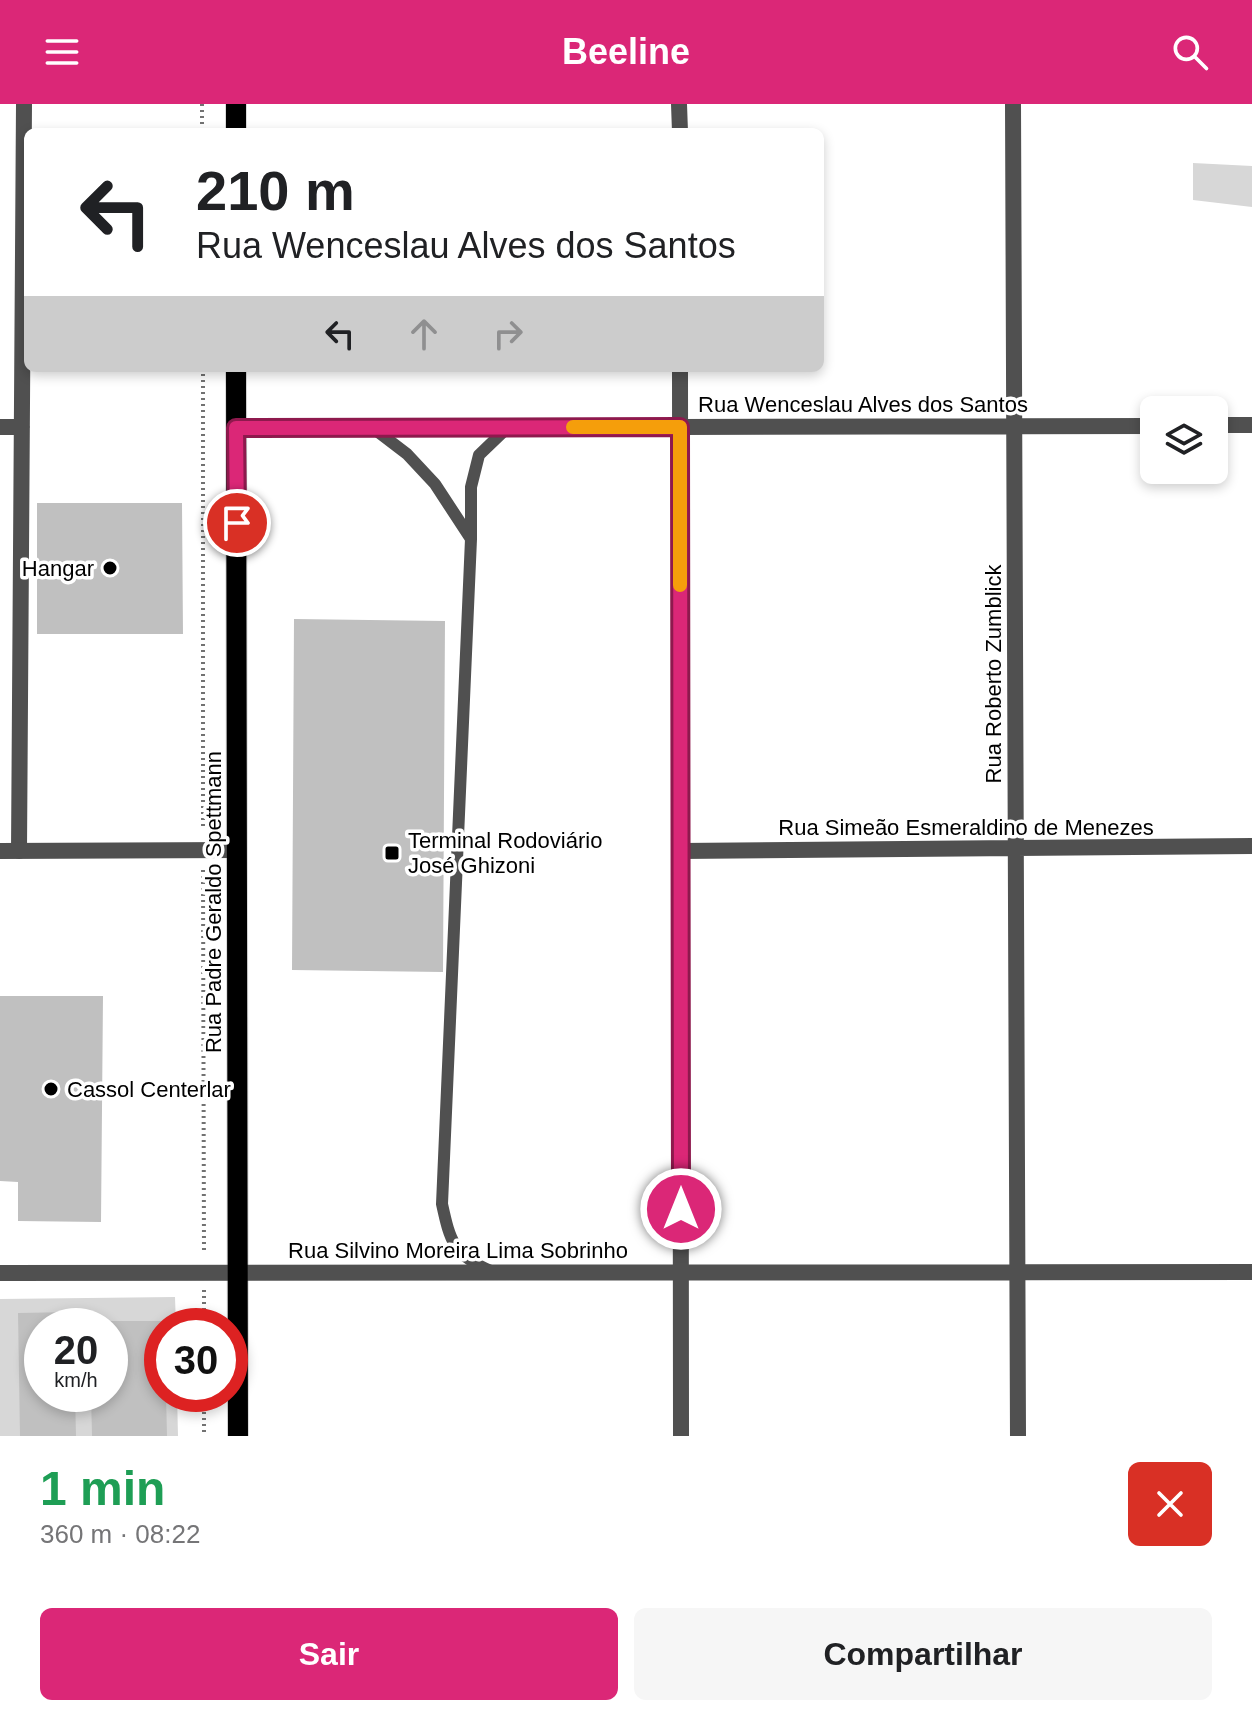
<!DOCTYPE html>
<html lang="pt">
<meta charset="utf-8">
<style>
:root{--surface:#fff;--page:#f6f6f6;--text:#202124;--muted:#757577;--accent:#db2777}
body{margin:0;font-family:Helvetica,sans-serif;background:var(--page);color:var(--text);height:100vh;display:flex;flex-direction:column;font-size:30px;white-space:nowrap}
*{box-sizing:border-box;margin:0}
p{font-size:26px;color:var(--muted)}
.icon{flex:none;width:44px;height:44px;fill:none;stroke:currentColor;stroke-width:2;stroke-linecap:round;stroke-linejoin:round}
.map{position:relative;height:1332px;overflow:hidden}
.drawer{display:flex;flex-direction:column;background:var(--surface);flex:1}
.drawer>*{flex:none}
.top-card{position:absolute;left:24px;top:24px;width:800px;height:244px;border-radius:12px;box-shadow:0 4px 12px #0003;background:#fff;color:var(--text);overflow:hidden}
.controls{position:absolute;left:1140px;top:292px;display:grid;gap:16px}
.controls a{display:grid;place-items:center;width:88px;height:88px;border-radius:12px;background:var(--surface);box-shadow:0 4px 12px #0003;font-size:40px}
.speed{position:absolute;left:24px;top:1204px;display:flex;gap:16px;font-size:40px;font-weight:700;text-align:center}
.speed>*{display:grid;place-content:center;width:104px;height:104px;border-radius:50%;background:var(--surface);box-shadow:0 4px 12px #0003;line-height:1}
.speed small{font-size:20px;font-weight:400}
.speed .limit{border:12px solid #d22;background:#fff;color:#111}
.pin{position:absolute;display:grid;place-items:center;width:68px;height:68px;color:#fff;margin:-34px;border:4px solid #fff;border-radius:50%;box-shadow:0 2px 8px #0007}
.me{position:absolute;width:88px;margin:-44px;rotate:0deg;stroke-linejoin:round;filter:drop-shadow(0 0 6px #0008)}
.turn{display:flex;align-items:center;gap:28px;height:168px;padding:0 40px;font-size:36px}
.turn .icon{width:104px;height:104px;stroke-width:2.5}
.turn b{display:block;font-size:56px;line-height:68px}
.lanes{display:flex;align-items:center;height:76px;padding:0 40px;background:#0003;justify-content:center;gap:40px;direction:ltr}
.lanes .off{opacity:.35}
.round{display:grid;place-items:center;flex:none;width:84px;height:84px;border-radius:12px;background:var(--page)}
.headline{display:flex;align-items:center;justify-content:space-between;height:136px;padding:0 40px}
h1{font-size:48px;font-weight:600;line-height:60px;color:#1e9e55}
.action{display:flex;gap:16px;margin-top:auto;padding:16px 40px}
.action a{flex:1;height:92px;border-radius:12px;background:var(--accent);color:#fff;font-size:32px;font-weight:600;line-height:92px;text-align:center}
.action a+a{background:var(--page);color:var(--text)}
header{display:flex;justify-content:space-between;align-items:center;height:104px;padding:0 40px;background:var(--accent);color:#fff;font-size:36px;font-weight:600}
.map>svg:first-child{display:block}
.green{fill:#d7d7d7;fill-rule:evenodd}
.building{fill:#c0c0c0}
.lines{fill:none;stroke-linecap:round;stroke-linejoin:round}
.primary-casing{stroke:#dbdbdb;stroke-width:22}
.path{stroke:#727272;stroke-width:4;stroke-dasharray:2 4;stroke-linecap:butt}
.service{stroke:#505050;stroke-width:12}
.minor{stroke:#505050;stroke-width:16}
.tertiary{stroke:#505050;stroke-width:16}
.primary{stroke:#000;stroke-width:20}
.route-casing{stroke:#8e194d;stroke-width:20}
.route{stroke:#db2777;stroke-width:14}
.slow{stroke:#f59e0b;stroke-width:14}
.poi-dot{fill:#000;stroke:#fff;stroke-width:3}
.labels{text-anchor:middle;stroke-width:7;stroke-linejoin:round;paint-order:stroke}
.street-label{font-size:22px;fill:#000;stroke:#fff}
.poi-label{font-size:22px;fill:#000;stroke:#fff;text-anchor:start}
</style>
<header><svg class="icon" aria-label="menu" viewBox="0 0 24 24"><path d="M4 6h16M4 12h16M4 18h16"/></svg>Beeline<svg class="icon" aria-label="search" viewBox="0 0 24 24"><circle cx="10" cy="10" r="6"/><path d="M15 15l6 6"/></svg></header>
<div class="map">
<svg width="1252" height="1332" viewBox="0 0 1252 1332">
<rect width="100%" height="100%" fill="#fff"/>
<path class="green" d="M 1193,59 L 1252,62 L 1252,103 L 1193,96 Z
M 175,1193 L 176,1222 L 162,1222 L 162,1290 L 177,1290 L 178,1332 L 0,1332 L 0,1195 ZM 42,1222 L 110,1222 L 110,1290 L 42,1290 Z"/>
<path class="building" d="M 37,399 L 182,399 L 183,530 L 37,530 Z
M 294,515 L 445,517 L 443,868 L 292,866 Z
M 0,892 L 103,892 L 101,1118 L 18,1117 L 18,1078 L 0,1077 Z
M 73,1208 L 74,1222 L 42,1222 L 42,1290 L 75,1290 L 76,1332 L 20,1332 L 18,1209 Z
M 90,1217 L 164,1217 L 165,1222 L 162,1222 L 162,1290 L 166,1290 L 167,1332 L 92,1332 L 91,1290 L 110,1290 L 110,1222 L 90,1222 Z"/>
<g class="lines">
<g class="primary-casing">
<path id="primary" d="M 236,0 L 236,28
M 236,264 L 238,1332"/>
</g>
<path class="path" d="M 202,0 L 202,28
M 203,264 L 203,726
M 203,766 L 204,1150
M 204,1186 L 204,1222
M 204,1290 L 204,1332"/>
<path class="service" d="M 373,324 L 407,350 L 435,380 L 471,435 L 442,1100 C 450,1137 454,1152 491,1167
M 471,435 L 471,383 L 479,351 L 507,324"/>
<path class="minor" d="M 679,0 L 680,28
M 1013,0 L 1018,1332
M 680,264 L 681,1332
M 1214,321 L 1252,321
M 0,323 L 22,323
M 236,324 L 1154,322
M 19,747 L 24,0
M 681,747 L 1252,742
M 0,1169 L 1252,1168"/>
<path class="tertiary" d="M 0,747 L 237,746"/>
<use href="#primary" class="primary"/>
</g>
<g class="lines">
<g class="route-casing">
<path id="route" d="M 237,419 L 236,324 L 680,323 L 681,1105"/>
</g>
<use href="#route" class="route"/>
<path class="slow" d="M 573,323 L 680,323 L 680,481"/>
</g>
<g class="poi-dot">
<circle cx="110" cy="464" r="8"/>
<rect x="384" y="741" width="16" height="16" rx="4"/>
<circle cx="51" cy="985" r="8"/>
</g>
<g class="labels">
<g class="street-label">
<text x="863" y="308">Rua Wenceslau Alves dos Santos</text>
<text transform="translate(993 570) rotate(-90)" y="8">Rua Roberto Zumblick</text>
<text x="966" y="731">Rua Simeão Esmeraldino de Menezes</text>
<text transform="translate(213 798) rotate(-90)" y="8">Rua Padre Geraldo Spettmann</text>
<text x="458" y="1154">Rua Silvino Moreira Lima Sobrinho</text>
</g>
<g class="poi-label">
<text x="94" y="472" text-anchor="end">Hangar</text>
<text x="408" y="744">Terminal Rodoviário<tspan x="408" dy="25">José Ghizoni</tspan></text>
<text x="67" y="993">Cassol Centerlar</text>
</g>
</g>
</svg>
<div class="controls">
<a><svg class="icon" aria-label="layers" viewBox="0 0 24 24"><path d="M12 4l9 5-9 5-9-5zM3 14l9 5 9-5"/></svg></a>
</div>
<div class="speed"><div>20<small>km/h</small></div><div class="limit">30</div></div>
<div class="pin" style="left:237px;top:419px;background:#d93025"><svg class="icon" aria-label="arrive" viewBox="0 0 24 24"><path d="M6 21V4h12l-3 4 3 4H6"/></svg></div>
<svg class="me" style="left:681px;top:1105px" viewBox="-20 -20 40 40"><circle r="17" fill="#db2777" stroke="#fff" stroke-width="3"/><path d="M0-11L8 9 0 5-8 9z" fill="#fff"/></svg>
<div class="top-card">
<div class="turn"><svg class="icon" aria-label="left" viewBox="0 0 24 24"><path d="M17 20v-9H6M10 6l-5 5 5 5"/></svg><div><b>210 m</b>Rua Wenceslau Alves dos Santos</div></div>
<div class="lanes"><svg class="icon" aria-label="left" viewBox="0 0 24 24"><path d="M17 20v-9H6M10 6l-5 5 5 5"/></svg><svg class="icon off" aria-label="ahead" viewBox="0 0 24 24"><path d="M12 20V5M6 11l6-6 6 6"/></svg><svg class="icon off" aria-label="right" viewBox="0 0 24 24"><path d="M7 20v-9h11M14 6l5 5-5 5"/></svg></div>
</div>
</div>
<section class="drawer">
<div class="headline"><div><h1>1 min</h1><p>360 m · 08:22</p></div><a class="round" style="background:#d93025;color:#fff"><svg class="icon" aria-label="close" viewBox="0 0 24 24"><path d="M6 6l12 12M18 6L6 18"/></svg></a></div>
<div class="action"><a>Sair</a><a>Compartilhar</a></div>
</section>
